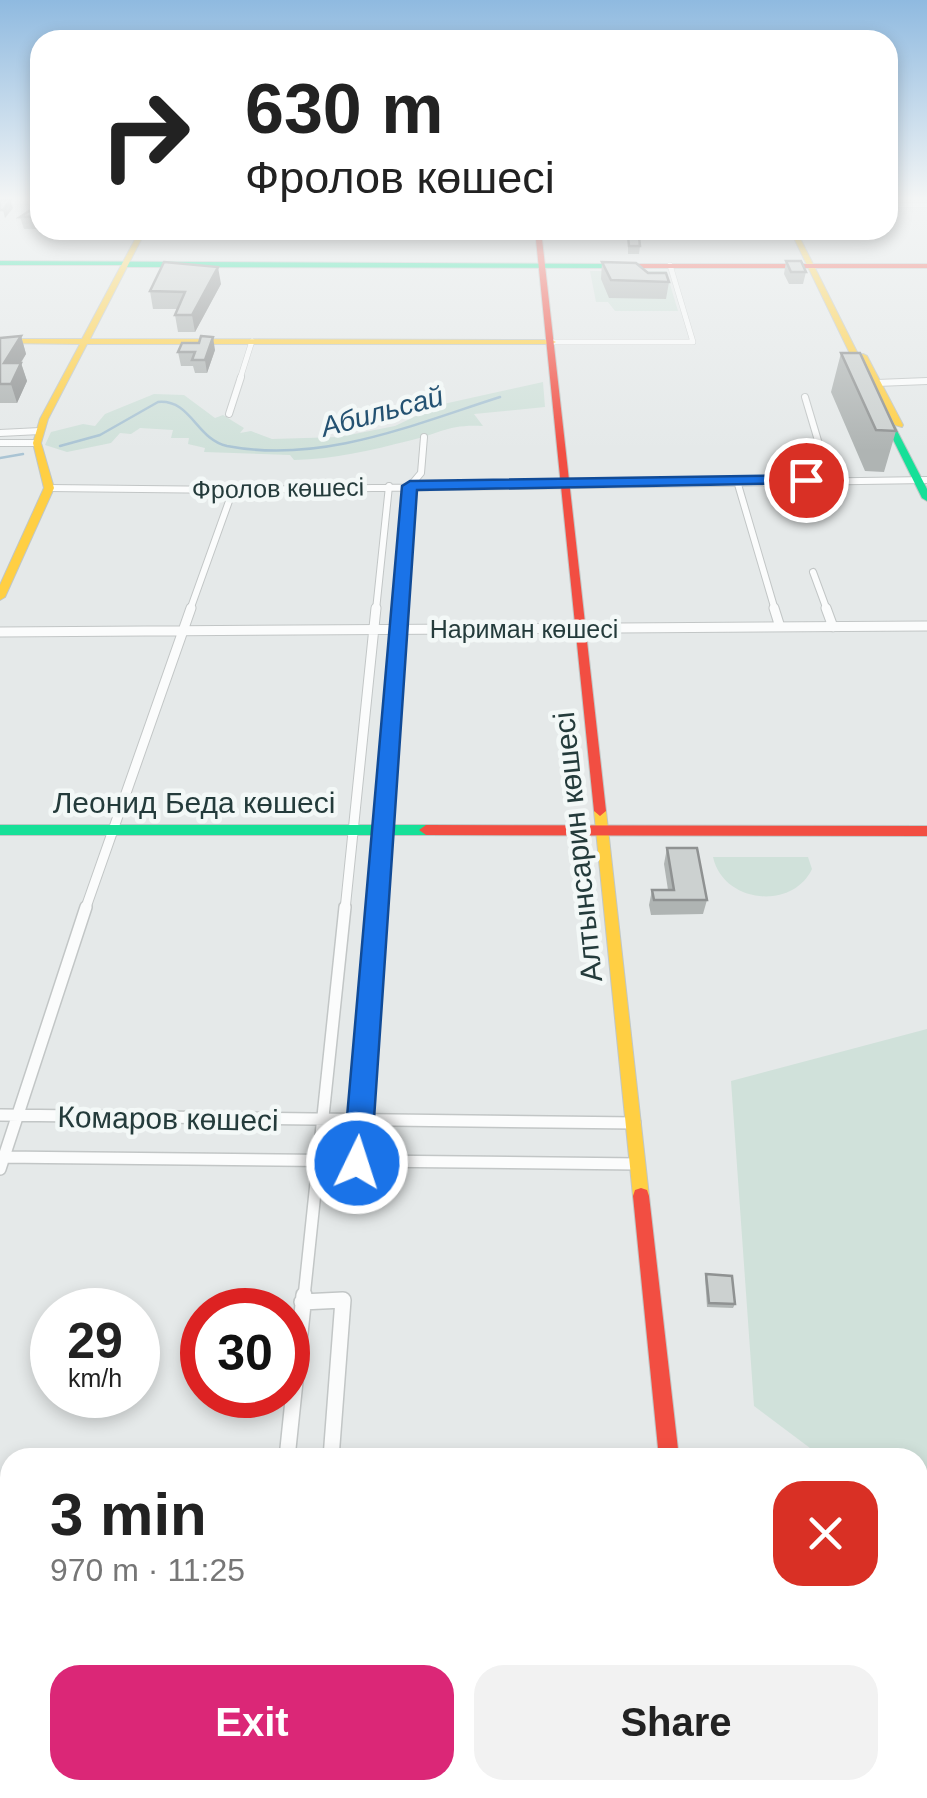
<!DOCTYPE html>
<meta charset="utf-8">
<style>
:root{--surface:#fff;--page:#f2f2f2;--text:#222;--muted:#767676;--accent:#db2777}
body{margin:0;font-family:Arial,sans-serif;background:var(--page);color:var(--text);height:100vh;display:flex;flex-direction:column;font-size:38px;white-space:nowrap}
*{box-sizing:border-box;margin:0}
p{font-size:32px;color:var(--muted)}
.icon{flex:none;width:55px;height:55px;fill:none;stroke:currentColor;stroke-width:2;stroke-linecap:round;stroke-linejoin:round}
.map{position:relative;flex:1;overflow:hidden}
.sheet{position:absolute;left:0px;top:1448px;width:928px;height:352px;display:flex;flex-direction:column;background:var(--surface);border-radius:30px 30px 0 0;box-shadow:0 5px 15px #0003}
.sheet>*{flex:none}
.top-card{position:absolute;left:30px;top:30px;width:868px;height:210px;border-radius:30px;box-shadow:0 5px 15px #0003;background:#fff;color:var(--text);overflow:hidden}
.speed{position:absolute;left:30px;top:1288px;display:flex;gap:20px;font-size:50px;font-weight:700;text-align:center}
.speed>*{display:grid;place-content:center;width:130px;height:130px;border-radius:50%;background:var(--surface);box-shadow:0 5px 15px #0003;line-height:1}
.speed small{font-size:25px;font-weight:400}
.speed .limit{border:15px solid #d22;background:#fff;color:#111}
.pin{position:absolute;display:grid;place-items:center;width:85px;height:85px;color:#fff;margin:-42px;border:5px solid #fff;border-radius:50%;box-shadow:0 2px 10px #0007}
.me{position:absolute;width:110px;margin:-55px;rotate:4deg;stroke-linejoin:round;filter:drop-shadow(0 0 8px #0008)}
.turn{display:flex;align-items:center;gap:35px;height:210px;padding:0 50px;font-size:45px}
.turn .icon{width:130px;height:130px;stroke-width:2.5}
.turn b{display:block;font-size:70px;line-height:85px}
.round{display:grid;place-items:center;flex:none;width:105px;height:105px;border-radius:30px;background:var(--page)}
.overview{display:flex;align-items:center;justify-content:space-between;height:170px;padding:0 50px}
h1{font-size:60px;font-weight:600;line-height:75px}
.button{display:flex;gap:20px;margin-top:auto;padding:20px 50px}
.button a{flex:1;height:115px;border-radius:30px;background:var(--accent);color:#fff;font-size:40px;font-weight:600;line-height:115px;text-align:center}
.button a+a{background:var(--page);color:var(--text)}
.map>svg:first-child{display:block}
.green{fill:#d0e1da}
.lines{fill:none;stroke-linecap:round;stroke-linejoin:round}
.stream{stroke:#aac4d4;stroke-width:2.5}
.street-far4-casing{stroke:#c2c6c6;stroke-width:6}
.street-far3-casing{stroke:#c2c6c6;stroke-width:8}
.street-far2-casing{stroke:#c2c6c6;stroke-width:11}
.street-far1-casing{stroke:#c2c6c6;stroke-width:14}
.street-casing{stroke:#c2c6c6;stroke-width:18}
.fast-casing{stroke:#c0c7c6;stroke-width:2}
.slow-casing{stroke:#c0c7c6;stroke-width:2}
.jam-casing{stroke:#c0c7c6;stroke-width:2}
.street-far4{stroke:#fbfcfc;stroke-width:5}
.street-far3{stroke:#fbfcfc;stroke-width:6}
.street-far2{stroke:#fbfcfc;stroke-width:9}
.street-far1{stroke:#fbfcfc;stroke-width:11}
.street{stroke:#fbfcfc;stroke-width:15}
.fast{fill:#16e098;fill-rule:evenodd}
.slow{fill:#ffcf43;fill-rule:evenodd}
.jam{fill:#f24e42;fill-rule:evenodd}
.wall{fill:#afb4b3}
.shaded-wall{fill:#8f9292}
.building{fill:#ccd1d0;stroke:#8f9292;stroke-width:2.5}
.route{fill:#1a73e8;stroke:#114b97;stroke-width:2.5}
.labels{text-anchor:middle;stroke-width:9;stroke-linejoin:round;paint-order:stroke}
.far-street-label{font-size:25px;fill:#243b3b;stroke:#f3f8f7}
.far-water-label{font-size:28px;font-style:italic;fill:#245272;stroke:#f3f8f7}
.street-label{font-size:30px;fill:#243b3b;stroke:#f3f8f7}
</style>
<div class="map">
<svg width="927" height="1798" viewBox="0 0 927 1798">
<rect width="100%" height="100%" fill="#e5e9e9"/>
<path class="green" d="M 590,271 L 666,271 L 678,311 L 615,311 L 608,302 L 596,302 Z
M 543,382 L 545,407 L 474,414 L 483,426 C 447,424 439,434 408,441 C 372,450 335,459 294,460 L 290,455 L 204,452 L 205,448 L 188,444 L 189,438 L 171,438 L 173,430 L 140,428 L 131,434 L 120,433 L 111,443 L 67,452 L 45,445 L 51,432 L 83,424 L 95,426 L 105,414 L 154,394 L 184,395 L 215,418 L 223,415 L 244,428 L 240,433 L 251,431 L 272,439 L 339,437 L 395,426 L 439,405 Z
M 713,857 L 808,857 L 812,869 C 792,911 723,903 713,857 Z
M 927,1029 L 927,1504 L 918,1503 L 918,1458 L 822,1457 L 754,1406 L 731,1081 Z"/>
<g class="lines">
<path class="stream" d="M 60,446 L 100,435 L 158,402 C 191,399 196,439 227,446 C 321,464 412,425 500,397
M 0,458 L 23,454"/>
<g class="street-far4-casing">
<path id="street-far4" d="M 0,202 L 40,202
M 888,205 L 927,205
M 552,342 L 693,342 L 670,265
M 240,379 L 252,341"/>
</g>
<g class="street-far3-casing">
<path id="street-far3" d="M 877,383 L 927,381
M 805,397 L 819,444 L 813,455 L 822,480
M 229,414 L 241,377
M 0,433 L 40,431
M 0,443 L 37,443
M 737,481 L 775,610
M 49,488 L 233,490 L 927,480
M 813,572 L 827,610
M 190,610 L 233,490
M 376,610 L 389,486
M 400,610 L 410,486 L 421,473 L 424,437"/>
</g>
<g class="street-far2-casing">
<path id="street-far2" d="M 774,608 L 780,627
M 826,608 L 833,627
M 0,632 L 927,626
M 85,910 L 191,608
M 345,910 L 376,608
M 377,910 L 400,608"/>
</g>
<g class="street-far1-casing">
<path id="street-far1" d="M 0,1115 L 635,1123
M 1,1157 L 639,1164
M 357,1163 L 377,907
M 0,1169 L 86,907
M 304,1297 L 345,907"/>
</g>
<g class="street-casing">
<path id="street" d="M 302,1302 L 343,1300 L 331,1458
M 287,1458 L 304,1295
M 307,1790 L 307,1798
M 254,1798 L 255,1790"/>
</g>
<g class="fast-casing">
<path id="fast" d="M 0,261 L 617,264 L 621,266 L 617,268 L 124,267 L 121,265 L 0,265 Z
M 887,416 L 891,419 L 927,489 L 927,501 L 922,498 L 883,419 Z
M 0,825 L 426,825 L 433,830 L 426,835 L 0,835 Z
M 691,1790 L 715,1790 L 716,1798 L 692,1798 Z"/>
</g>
<g class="slow-casing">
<path id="slow" d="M 140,230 L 146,230 L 90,339 L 552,340 L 556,342 L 552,344 L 87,344 L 48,419 L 41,443 L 54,488 L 5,597 L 0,600 L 0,585 L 44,488 L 33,443 L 40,419 L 80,344 L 0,343 L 0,339 L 82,339 Z
M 790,230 L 796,230 L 859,356 L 863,354 L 867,356 L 903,425 L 902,427 L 895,425 L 862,362 L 864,370 L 857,368 Z
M 600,806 L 606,811 L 649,1196 L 647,1202 L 641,1204 L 635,1202 L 633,1196 L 594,811 Z"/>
</g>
<g class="jam-casing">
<path id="jam" d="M 535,230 L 541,230 L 606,811 L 600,816 L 594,811 Z
M 614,264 L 927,264 L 927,268 L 617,268 Z
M 426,825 L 927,826 L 927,836 L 426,835 L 419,830 Z
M 641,1188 L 647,1190 L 649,1196 L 679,1458 L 659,1458 L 633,1196 L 635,1190 Z"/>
</g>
<use href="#street-far4" class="street-far4"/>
<use href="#street-far3" class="street-far3"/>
<use href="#street-far2" class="street-far2"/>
<use href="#street-far1" class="street-far1"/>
<use href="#street" class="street"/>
<use href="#fast" class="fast"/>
<use href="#slow" class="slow"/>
<use href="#jam" class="jam"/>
</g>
<path class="wall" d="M 40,204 L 40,229 L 24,229 L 20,217 Z
M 628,236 L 640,246 L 639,254 L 628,254 Z
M 786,261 L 806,272 L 803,284 L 789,284 L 784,274 Z
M 602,262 L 648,273 L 669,282 L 666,299 L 609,298 L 601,279 Z
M 221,284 L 195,332 L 178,332 L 175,315 L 177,309 L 153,309 L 150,291 Z
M 21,336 L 26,354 L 21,363 L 27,381 L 17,403 L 0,403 L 0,338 Z
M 215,350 L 207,373 L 195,373 L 193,366 L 181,366 L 178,352 Z
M 841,353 L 896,431 L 884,472 L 865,471 L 831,392 Z
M 667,848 L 707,900 L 703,914 L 651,915 L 649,905 L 652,890 L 668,890 L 664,864 Z
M 706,1274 L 735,1304 L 733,1308 L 707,1307 L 705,1278 Z"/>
<path class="shaded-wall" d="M 10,200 L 13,208 L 5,218 L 3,210 Z
M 218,267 L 221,284 L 195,332 L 192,315 Z
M 21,336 L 26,354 L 9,381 L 4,363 Z
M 213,337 L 215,350 L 207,373 L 205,360 Z
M 21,363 L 27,381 L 17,403 L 11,384 Z"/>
<path class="building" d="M 0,200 L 10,200 L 3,210 L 0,210 Z
M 40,204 L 40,216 L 20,217 Z
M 628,236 L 639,237 L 640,246 L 629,246 Z
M 786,261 L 801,261 L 806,272 L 791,272 Z
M 164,262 L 218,267 L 192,315 L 175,315 L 185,292 L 150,291 Z
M 602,262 L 636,263 L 648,273 L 666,273 L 669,282 L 611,280 Z
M 21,336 L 4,363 L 21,363 L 11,384 L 0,384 L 0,338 Z
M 201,336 L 213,337 L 205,360 L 192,360 L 195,352 L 178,352 L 182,343 L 199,343 Z
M 841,353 L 860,353 L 896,431 L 876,430 Z
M 667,848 L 697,848 L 707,900 L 654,900 L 652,890 L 674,890 Z
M 706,1274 L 732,1276 L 735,1304 L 709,1303 Z"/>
<linearGradient id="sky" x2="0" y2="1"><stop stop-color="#8fbae0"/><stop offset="0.44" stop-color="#f3f5f5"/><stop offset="1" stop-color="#f3f5f5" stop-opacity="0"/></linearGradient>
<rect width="927" height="451" fill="url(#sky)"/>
<path class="route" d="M 806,475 L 814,480 L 811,483 L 417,490 L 371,1163 L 367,1172 L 357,1175 L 347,1172 L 343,1163 L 402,486 L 410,481 Z"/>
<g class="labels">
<g class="far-street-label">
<text transform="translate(278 488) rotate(-1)" y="9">Фролов көшесі</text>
<text x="524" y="638">Нариман көшесі</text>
</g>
<g class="far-water-label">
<text transform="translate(382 411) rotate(-15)" y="10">Абильсай</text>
</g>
<g class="street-label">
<text x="194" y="813">Леонид Беда көшесі</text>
<text transform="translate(578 847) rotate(-96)" y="10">Алтынсарин көшесі</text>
<text transform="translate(168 1119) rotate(1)" y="10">Комаров көшесі</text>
</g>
</g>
</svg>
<div class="speed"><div>29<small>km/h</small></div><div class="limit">30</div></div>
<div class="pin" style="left:806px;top:480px;background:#d93025"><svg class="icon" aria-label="arrive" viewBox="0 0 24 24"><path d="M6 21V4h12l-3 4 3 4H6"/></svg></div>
<svg class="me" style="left:357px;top:1163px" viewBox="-20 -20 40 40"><circle r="17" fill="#1a73e8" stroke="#fff" stroke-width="3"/><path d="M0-11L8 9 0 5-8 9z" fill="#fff"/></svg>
<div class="top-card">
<div class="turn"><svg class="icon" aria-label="right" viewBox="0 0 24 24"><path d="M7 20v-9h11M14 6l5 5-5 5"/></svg><div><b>630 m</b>Фролов көшесі</div></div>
</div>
<section class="sheet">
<div class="overview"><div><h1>3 min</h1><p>970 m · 11:25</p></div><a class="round" style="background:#d93025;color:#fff"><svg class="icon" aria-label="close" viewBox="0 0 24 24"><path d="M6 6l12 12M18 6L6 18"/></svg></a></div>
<div class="button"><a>Exit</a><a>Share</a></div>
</section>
</div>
